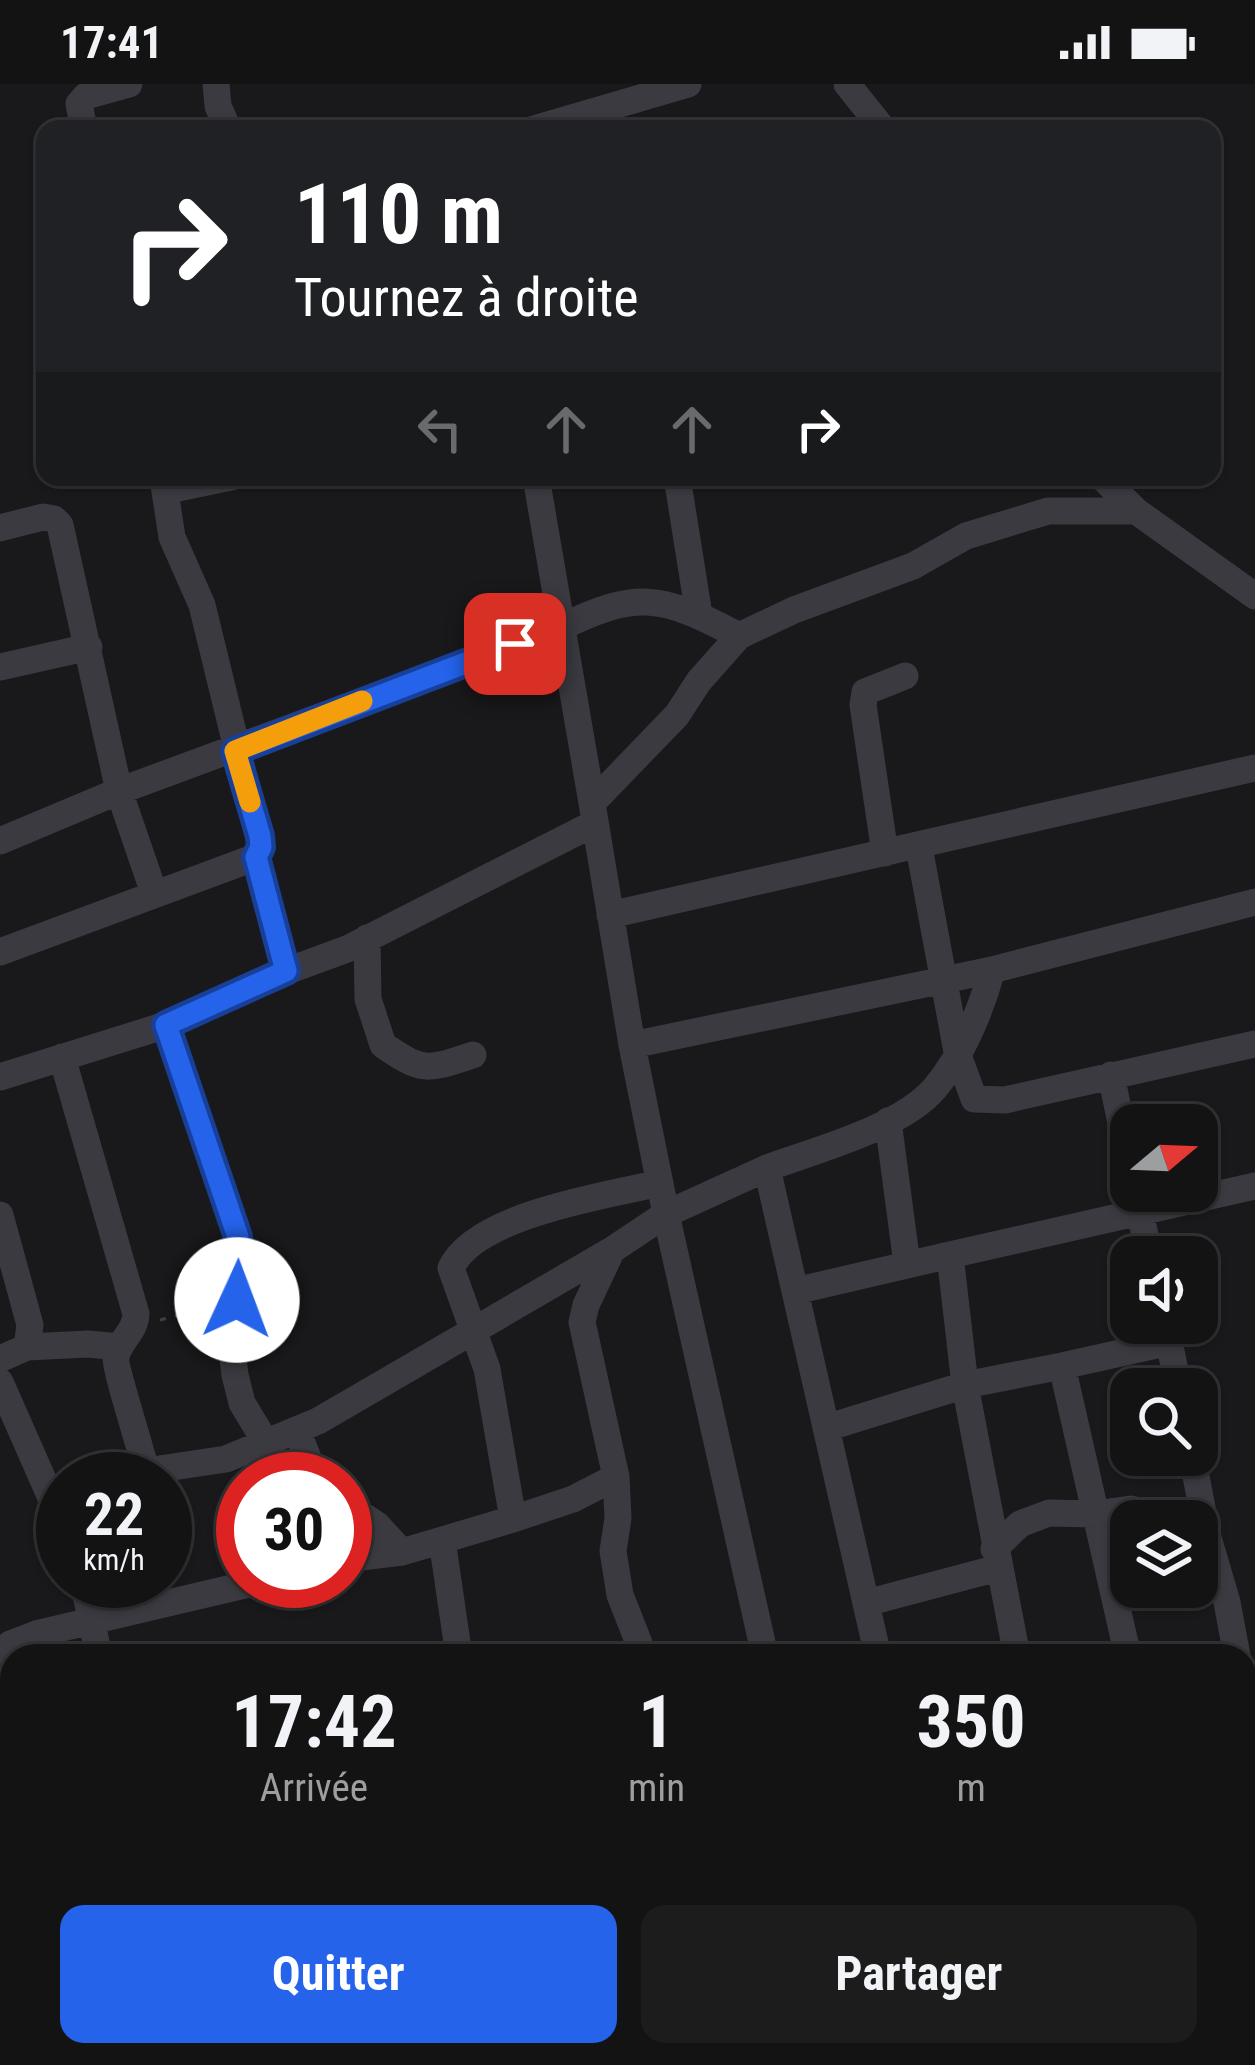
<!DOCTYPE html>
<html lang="fr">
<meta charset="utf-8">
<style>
:root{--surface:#131314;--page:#1c1c1d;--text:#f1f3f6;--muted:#9d9ea0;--line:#323234;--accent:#2563eb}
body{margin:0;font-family:"Roboto Condensed",sans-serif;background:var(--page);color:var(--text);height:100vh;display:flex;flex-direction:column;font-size:45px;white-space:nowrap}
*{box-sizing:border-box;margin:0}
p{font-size:39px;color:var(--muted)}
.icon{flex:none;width:66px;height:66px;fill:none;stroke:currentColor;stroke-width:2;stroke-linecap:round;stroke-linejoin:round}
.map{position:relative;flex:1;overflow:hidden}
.sheet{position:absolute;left:0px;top:1560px;width:1257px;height:423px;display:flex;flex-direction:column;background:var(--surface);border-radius:36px 36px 0 0;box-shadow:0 3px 9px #0004,0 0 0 3px var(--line)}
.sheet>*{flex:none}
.guide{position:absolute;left:36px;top:36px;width:1185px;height:366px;border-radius:24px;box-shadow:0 3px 9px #0004,0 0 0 3px var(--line);background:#202124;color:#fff;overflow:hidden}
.needle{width:78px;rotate:71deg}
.buttons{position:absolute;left:1110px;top:1020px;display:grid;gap:24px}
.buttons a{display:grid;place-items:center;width:108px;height:108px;border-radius:24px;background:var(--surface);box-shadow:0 3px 9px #0004,0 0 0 3px var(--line);font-size:60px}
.speed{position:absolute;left:36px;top:1368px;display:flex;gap:24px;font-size:60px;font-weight:700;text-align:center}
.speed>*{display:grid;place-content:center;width:156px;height:156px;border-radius:50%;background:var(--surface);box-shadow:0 3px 9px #0004,0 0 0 3px var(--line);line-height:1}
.speed small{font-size:30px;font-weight:400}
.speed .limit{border:18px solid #d22;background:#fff;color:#111}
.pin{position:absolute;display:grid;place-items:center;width:102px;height:102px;color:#fff;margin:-51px;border-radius:24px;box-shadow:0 6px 18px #0006}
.me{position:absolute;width:132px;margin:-66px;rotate:2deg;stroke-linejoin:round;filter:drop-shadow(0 0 9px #0008)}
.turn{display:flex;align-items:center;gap:42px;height:252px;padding:0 60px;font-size:54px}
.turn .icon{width:156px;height:156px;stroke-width:2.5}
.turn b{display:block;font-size:84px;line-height:102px}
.lanes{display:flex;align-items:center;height:114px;padding:0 60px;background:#0003;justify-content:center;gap:60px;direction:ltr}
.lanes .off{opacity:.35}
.eta{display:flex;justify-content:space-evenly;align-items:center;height:204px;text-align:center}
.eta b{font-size:72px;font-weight:700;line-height:84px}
.cta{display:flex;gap:24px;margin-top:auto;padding:24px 60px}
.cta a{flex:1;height:138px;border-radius:24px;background:var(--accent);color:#fff;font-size:48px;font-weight:700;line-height:138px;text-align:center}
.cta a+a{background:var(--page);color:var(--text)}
.status{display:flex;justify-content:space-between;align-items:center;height:84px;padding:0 60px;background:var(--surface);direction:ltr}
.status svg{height:33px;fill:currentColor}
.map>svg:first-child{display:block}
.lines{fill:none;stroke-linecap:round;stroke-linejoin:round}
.path{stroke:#404147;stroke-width:3;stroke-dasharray:6 9;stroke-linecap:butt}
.minor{stroke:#3a3a40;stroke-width:27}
.route-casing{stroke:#184099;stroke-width:30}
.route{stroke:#2563eb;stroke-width:21}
.slow{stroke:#f59e0b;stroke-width:21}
</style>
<div class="status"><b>17:41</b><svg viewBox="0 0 49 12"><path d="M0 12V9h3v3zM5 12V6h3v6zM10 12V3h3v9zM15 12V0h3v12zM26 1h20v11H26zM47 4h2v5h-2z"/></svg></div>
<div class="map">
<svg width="1255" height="1981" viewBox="0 0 1255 1981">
<rect width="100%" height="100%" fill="#19191b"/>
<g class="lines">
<path class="path" d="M 160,1236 L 209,1223"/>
<path class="minor" d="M 216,0 L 218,22 L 228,45
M 847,0 L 883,45
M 84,45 L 79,20 L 86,12 L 129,0
M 534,45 L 688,0
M 161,393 L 164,401 L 178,404 L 231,393
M 536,393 L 592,719
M 677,393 L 699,531
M 1102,393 L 1136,427 L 1255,512
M 0,444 L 43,433 L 54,435 L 60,441 L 119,707 L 154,809
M 0,583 L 89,563
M 0,757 L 119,707 L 560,544 C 637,505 664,512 739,552
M 919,763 L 957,968 L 974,1015 L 1005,1016 L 1255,960
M 885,769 L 863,621 L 865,608 L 905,592
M 256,773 L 287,887
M 610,831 L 1255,684
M 367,854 L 368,915 L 383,961 C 424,989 427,986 473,971
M 0,868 L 256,773 L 261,763 L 202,521 L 172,453 L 164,401
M 166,941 L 238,1153 L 244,1197 L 230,1227 L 229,1243 L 235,1291 L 242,1319 L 266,1359
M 632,961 L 992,886
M 62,973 L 136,1230 C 135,1249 119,1256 116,1273 C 114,1282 142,1368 146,1387
M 1111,991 L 1131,1087
M 0,993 L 166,941 L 287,887 L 347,865 L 595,739
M 888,1037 L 907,1180
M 767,1084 L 666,1130 L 632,961 L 592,719 L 677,631 L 699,597 L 739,552 L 794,526 L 913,482 L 966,452 L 1048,427 L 1136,427
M 1135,1107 L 1150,1173
M 0,1131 L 30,1241 L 27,1263 L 0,1275
M 612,1166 L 586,1221 L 582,1238 L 616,1393 L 618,1434 L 613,1467 L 620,1511 L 644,1572
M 795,1207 L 950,1171
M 1165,1239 L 1179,1305
M 27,1263 L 88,1260 L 120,1263
M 1062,1282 L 1170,1258
M 0,1298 L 63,1441
M 826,1344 L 965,1301 L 1062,1282 L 1128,1572
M 297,1346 L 316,1395
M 1192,1371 L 1207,1450
M 616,1393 L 573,1415 L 513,1435 L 487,1285 L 451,1184 C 475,1131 607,1111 660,1099
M 93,1395 L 226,1375 L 318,1337 L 612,1166 L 666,1130 L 765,1572
M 345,1423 L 350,1423 L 377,1441 L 402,1468
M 1197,1446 L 1207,1450 L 1227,1518 L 1237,1572
M 442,1456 L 459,1572
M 994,1465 L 1020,1440 L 1049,1429 L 1095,1430 L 1131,1425 L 1175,1437
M 345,1475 L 402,1468 L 513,1435
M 83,1497 L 99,1572
M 866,1519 L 998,1484
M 0,1571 L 10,1560 L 36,1550 L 262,1497
M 878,1572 L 767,1084 C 816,1066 901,1044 935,1004 C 962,972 981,926 992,886 L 1255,818
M 1017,1572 L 965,1301 L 950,1171 L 1255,1102
M 1245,1615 L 1255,1654
M 0,1684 L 12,1685
M 0,1796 L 12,1791
M 1245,1861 L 1255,1859
M 0,1874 L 12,1868
M 182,1971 L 183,1981
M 289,1971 L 291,1981
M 413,1971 L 415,1981
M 528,1971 L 528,1981
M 689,1971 L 733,1981
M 887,1971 L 889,1981
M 970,1971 L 974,1981
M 1114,1971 L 1119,1981
M 786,1981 L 818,1971"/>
</g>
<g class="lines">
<g class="route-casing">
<path id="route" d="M 237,1216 L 244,1196 L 238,1153 L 166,941 L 286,887 L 256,773 L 261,763 L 260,752 L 235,667 L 515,560"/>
</g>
<use href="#route" class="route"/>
<path class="slow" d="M 250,718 L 235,667 L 362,617"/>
</g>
</svg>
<div class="buttons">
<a><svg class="needle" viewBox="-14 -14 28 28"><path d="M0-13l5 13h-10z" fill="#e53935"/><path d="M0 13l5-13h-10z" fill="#9d9ea0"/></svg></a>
<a><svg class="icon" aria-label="sound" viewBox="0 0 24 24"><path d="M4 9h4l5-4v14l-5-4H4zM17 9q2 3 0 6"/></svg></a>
<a><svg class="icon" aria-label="search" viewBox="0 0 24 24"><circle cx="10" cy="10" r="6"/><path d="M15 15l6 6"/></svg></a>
<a><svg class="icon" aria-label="layers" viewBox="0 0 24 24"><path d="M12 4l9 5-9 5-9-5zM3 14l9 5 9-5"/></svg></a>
</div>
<div class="speed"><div>22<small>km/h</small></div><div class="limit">30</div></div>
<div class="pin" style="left:515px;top:560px;background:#d93025"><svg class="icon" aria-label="arrive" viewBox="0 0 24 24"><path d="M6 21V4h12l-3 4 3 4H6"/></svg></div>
<svg class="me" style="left:237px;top:1216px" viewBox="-20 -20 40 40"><circle r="19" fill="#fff"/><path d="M0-13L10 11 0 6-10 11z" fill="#2563eb"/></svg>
<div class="guide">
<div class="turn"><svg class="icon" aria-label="right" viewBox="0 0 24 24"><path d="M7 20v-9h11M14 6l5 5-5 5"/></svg><div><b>110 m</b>Tournez à droite</div></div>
<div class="lanes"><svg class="icon off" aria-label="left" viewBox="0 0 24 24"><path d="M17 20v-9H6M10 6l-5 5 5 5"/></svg><svg class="icon off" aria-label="ahead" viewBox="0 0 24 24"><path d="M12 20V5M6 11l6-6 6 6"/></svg><svg class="icon off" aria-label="ahead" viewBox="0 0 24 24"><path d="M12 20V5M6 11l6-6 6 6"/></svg><svg class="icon" aria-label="right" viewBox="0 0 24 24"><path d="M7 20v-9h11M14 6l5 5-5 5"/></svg></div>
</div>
<section class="sheet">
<div class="eta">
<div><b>17:42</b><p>Arrivée</p></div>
<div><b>1</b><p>min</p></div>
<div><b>350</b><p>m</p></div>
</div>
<div class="cta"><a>Quitter</a><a>Partager</a></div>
</section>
</div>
